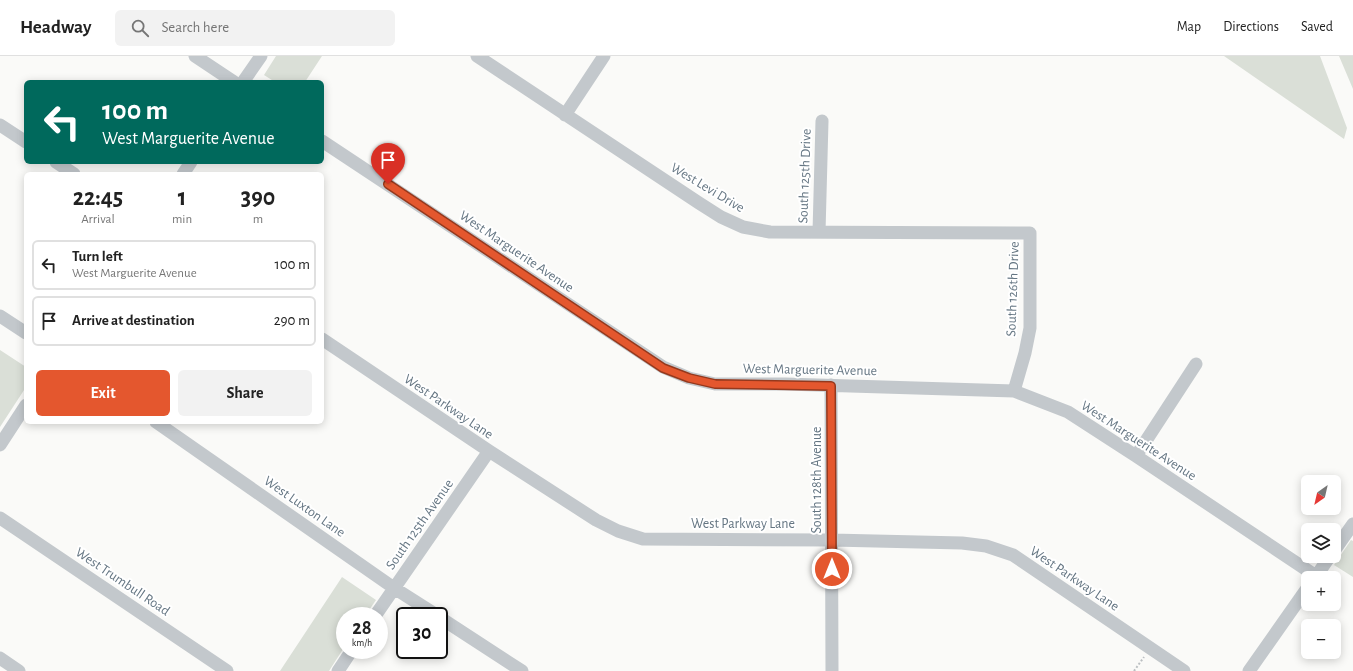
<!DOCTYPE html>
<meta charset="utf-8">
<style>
:root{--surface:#fff;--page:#f2f2f2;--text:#222;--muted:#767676;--line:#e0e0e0;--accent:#e4572e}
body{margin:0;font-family:"Alegreya Sans",sans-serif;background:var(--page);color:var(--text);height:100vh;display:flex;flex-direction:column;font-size:15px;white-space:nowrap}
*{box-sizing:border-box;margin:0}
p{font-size:13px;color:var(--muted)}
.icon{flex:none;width:22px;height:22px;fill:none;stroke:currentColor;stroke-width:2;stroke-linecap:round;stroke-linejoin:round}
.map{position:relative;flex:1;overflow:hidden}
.panel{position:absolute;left:24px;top:116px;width:300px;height:252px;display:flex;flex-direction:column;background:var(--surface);border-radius:6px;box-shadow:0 2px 10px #0003}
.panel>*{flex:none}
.guide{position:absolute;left:24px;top:24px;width:300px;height:84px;border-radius:6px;box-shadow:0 2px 10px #0003;background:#00695c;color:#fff;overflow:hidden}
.needle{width:26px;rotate:214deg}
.buttons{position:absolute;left:1301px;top:419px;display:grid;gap:8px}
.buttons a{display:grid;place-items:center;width:40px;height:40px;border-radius:6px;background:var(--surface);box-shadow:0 2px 10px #0003;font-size:20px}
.speed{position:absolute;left:336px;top:551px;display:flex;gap:8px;font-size:20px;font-weight:700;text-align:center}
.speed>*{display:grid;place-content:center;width:52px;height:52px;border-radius:50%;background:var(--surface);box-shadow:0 2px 10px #0003;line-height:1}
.speed small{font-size:10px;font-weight:400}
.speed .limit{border:2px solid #111;border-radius:6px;background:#fff;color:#111}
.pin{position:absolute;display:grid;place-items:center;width:34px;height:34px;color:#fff;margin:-41px -17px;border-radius:50% 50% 50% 0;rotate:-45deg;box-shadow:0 0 4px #0007}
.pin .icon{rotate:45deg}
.me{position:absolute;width:44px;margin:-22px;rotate:0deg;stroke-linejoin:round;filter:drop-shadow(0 0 3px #0008)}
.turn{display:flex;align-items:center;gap:14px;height:84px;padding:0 12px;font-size:18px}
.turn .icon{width:52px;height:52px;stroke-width:2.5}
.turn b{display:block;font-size:28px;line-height:34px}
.eta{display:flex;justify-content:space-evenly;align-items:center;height:68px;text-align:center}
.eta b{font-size:24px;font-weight:600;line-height:28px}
.action{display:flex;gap:8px;margin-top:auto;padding:8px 12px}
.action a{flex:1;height:46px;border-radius:6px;background:var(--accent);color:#fff;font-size:16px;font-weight:600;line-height:46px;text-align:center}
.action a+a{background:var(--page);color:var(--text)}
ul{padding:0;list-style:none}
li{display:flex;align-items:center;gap:12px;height:50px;margin:0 8px 6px;padding:0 4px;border:2px solid var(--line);border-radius:6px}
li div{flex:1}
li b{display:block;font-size:15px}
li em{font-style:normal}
header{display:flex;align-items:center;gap:24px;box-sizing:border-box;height:56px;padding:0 20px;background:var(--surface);border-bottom:1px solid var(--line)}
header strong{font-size:19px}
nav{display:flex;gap:22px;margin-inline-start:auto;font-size:14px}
.search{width:280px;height:36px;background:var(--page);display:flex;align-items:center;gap:10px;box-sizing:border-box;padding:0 14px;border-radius:6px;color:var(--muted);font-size:15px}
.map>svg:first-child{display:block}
.green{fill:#dadfd7}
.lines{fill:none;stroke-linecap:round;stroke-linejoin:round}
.path{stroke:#bbbfc2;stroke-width:2;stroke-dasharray:2 2;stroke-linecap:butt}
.minor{stroke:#c3c8cc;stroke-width:13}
.route-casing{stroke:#94391e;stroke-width:10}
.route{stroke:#e4572e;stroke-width:7}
.labels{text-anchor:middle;stroke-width:4;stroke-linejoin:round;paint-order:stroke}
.street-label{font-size:14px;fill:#657683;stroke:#fff}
</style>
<header>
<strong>Headway</strong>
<div class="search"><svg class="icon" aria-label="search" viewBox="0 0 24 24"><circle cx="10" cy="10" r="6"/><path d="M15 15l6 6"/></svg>Search here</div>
<nav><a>Map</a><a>Directions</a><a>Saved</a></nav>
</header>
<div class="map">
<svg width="1353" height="615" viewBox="0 0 1353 615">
<rect width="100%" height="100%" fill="#fafaf8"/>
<path class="green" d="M 276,0 L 322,0 L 305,26 L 275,26 L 264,19 Z
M 1224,0 L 1320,0 L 1347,72 L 1344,83 Z
M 1340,0 L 1353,0 L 1353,33 L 1339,0 Z
M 0,294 L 26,311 L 26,331 L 0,371 Z
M 1351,484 L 1353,485 L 1353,521 L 1334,509 Z
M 342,521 L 376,544 L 365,560 L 345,560 L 345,590 L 329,615 L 280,615 Z"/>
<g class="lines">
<path class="path" d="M 1134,615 L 1144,601"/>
<path class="minor" d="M 195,0 L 234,26
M 477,0 L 699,147 L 721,161 L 743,171 L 770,176 L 1030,177 L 1030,272 L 1025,297 L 1014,335
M 243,26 L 261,0
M 565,59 L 604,0
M 0,69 L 26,86
M 322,85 L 663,311 L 689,322 L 715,328 L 785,328 L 1014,335 L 1068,356 L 1136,400 L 1316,520
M 56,106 L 74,118
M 183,118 L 191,106
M 819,176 L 822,65
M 0,260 L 26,277
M 322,283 L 489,395 L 596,464 L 618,475 L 643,483 L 832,484 L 962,487 L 986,490 L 1013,499 L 1184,615
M 831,329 L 832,615
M 156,366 L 394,532 L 438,560
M 0,389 L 26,349
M 1136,400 L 1196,308
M 0,462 L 227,615
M 1334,495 L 1353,468
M 1315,522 L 1330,500
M 375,560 L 489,395
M 439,561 L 522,615
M 0,602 L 19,615
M 338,615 L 352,594
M 1249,615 L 1308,531"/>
</g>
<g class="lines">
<g class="route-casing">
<path id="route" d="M 388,128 L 663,312 L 689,322 L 715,328 L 831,330 L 832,513"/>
</g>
<use href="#route" class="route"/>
</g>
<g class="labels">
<g class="street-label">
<text transform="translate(804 120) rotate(-88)" y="5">South 125th Drive</text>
<text transform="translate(708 131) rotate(31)" y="5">West Levi Drive</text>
<text transform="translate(517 195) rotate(34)" y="5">West Marguerite Avenue</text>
<text transform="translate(1012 233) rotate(-88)" y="5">South 126th Drive</text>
<text transform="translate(810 313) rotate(1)" y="5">West Marguerite Avenue</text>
<text transform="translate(449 350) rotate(34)" y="5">West Parkway Lane</text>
<text transform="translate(1139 384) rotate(33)" y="5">West Marguerite Avenue</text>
<text transform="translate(816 424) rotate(-90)" y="5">South 128th Avenue</text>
<text transform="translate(305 450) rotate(35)" y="5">West Luxton Lane</text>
<text x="743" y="472">West Parkway Lane</text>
<text transform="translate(419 468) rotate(-55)" y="5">South 125th Avenue</text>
<text transform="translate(1075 522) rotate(34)" y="5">West Parkway Lane</text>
<text transform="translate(123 525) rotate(34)" y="5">West Trumbull Road</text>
</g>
</g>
</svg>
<div class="buttons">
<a><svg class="needle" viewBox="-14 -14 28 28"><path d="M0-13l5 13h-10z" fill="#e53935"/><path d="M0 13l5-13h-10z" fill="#767676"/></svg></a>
<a><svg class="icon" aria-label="layers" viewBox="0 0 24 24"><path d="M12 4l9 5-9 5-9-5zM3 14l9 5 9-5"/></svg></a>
<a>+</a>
<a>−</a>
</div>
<div class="speed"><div>28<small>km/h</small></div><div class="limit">30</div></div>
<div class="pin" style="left:388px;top:128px;background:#d93025"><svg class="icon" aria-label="arrive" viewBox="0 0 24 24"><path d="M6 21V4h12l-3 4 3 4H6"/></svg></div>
<svg class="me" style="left:832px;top:513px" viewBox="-20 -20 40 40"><circle r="17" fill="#e4572e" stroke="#fff" stroke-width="3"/><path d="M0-11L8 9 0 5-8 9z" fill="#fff"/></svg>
<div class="guide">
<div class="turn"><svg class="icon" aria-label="left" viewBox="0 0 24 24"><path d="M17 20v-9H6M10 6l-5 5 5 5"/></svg><div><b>100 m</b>West Marguerite Avenue</div></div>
</div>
<section class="panel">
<div class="eta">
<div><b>22:45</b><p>Arrival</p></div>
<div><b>1</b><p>min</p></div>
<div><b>390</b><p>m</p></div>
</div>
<ul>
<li><svg class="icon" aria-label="left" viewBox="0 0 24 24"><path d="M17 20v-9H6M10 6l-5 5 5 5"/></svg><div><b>Turn left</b><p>West Marguerite Avenue</p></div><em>100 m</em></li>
<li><svg class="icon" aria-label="arrive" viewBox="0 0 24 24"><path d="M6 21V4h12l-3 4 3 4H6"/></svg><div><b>Arrive at destination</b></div><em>290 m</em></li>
</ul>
<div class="action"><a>Exit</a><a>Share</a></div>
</section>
</div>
